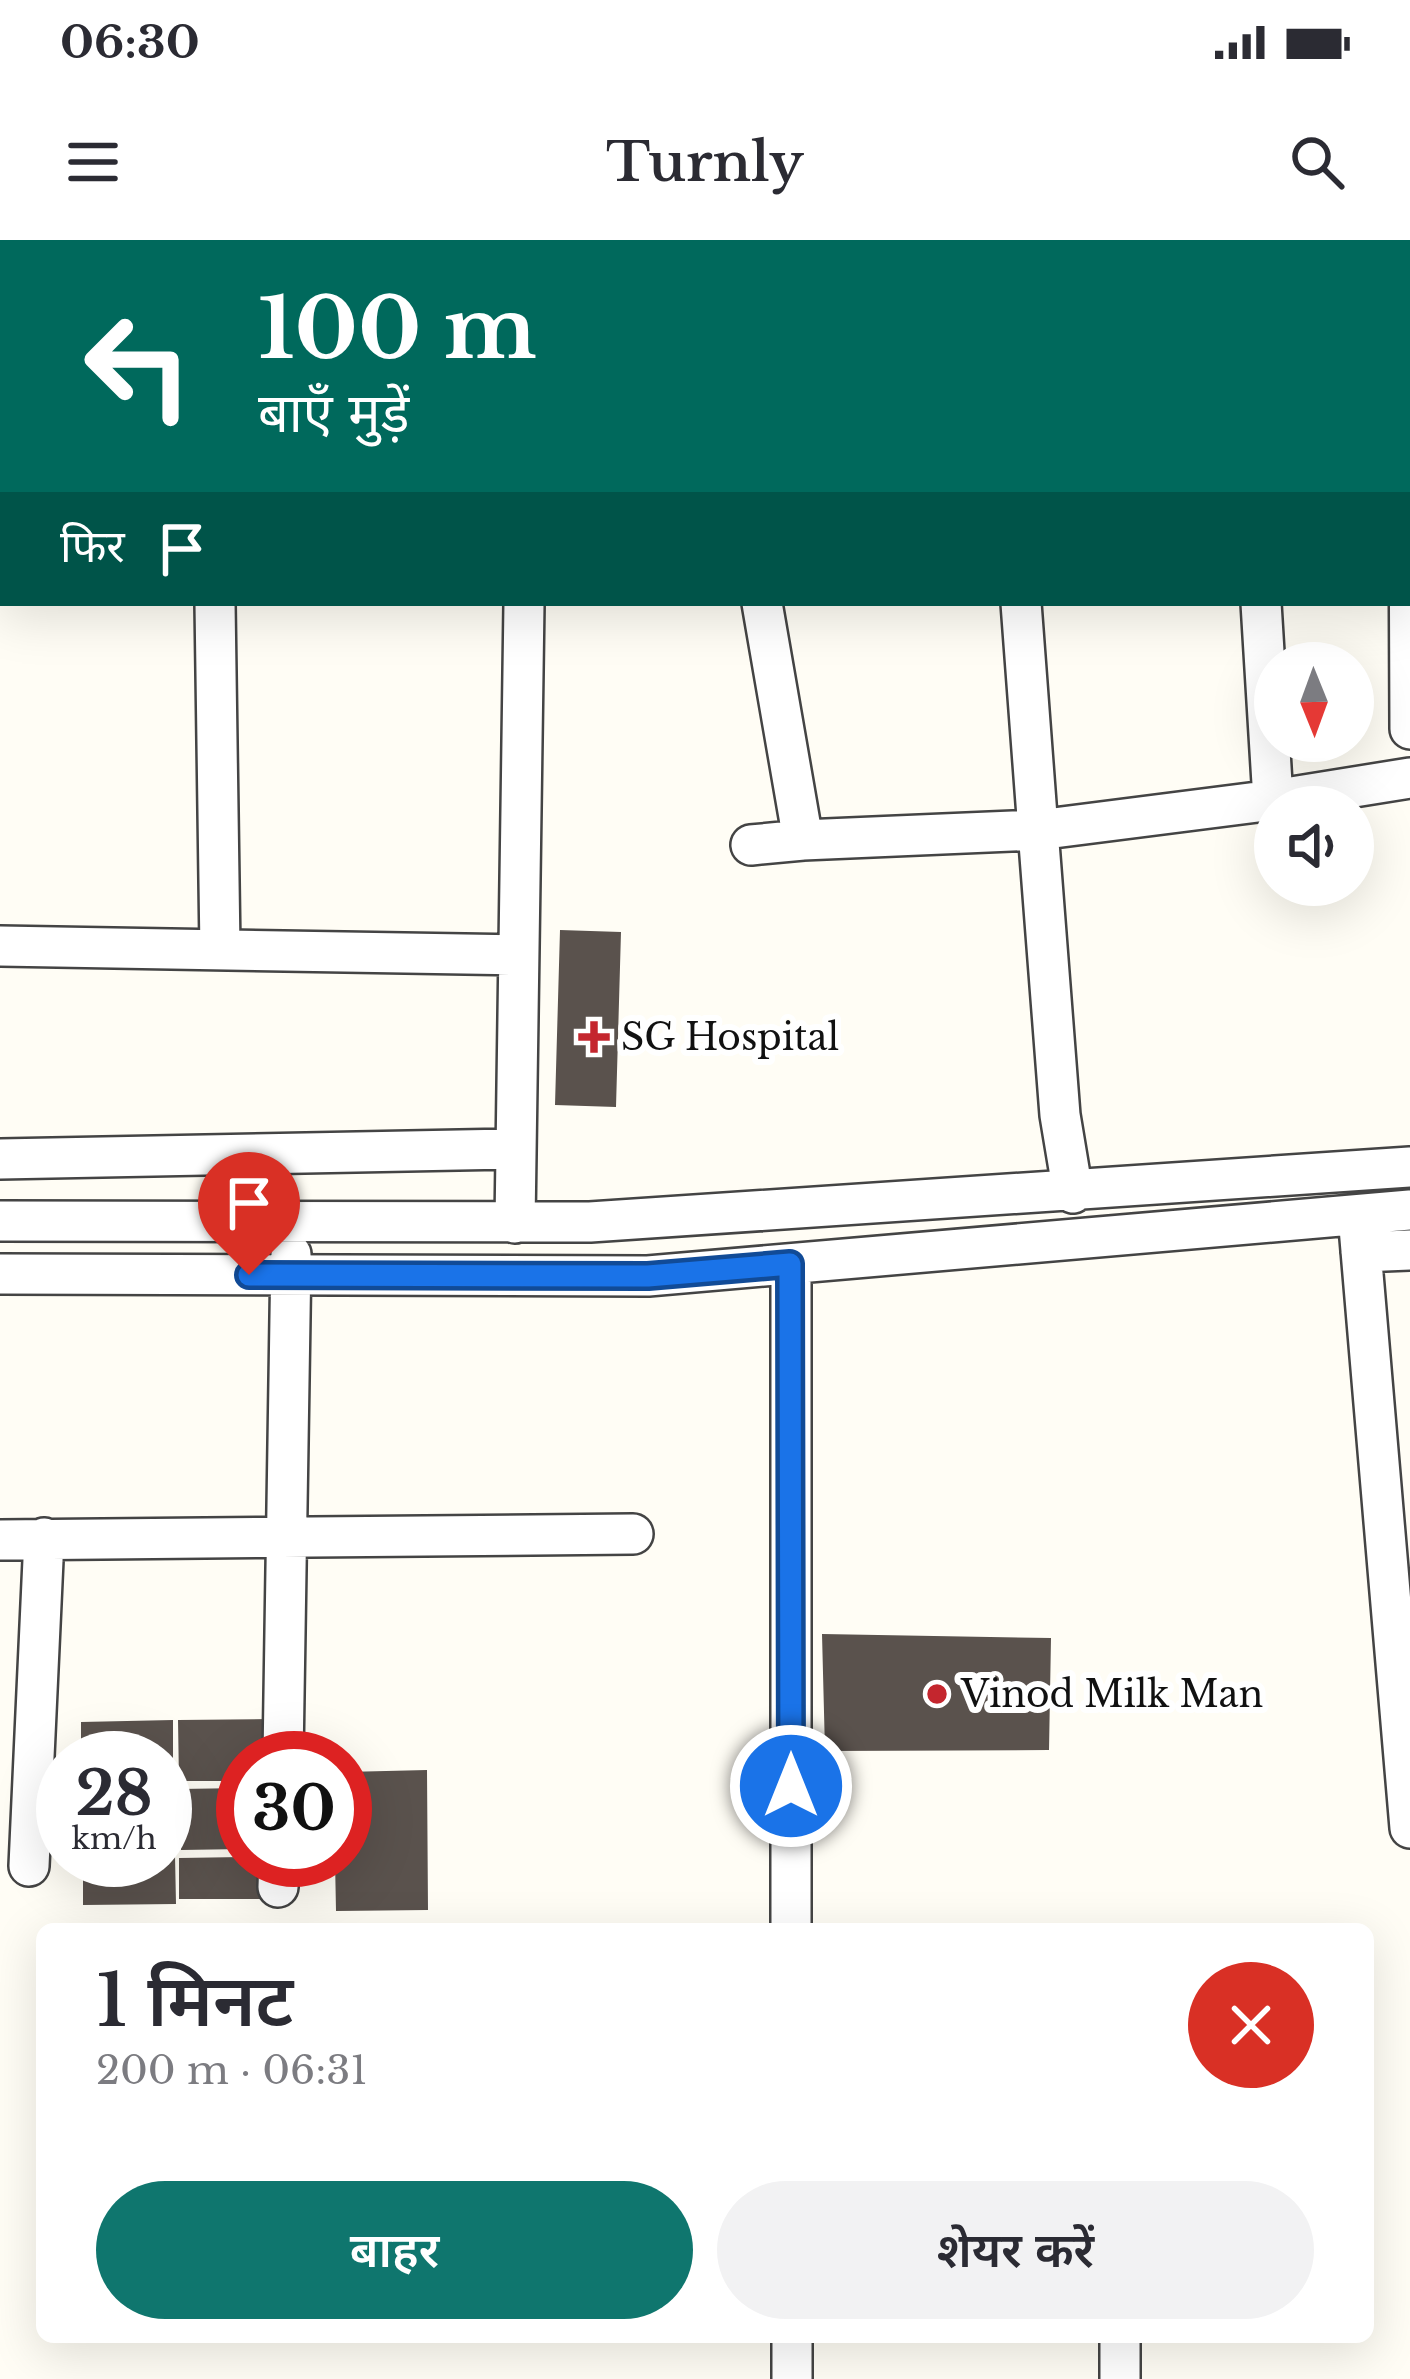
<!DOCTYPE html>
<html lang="hi">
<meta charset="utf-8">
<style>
:root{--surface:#fff;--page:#f2f2f3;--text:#2b2b33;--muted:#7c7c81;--accent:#0f766e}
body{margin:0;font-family:"Libre Baskerville","Noto Sans Devanagari",serif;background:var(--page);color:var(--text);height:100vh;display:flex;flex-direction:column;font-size:45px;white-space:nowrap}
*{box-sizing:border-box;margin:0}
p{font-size:39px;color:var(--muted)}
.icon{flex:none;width:66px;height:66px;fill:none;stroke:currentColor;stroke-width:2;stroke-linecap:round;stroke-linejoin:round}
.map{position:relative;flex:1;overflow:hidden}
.details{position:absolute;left:36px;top:1683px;width:1338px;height:420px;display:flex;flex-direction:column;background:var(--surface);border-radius:18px;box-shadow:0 12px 48px #0002}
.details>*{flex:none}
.banner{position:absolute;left:0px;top:0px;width:1410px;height:366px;box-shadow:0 12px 48px #0002;background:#00695c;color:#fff;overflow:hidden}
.needle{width:78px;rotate:179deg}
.fabs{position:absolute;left:1254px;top:402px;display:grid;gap:24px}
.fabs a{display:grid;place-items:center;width:120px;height:120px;border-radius:50%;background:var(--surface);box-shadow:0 12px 48px #0002;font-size:60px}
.speed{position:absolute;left:36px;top:1491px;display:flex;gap:24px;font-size:60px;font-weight:700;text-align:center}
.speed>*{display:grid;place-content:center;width:156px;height:156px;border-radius:50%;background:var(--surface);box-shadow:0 12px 48px #0002;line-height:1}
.speed small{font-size:30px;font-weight:400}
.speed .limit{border:18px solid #d22;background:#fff;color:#111}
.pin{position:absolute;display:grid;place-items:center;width:102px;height:102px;color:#fff;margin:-123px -51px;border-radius:50% 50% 50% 0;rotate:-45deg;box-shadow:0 0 12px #0007}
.pin .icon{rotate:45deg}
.me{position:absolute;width:132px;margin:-66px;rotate:0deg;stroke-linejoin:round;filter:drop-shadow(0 0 9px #0008)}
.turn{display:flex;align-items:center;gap:42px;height:252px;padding:0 60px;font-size:54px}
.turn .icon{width:156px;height:156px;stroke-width:2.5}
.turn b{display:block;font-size:84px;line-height:102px}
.then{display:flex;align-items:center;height:114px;padding:0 60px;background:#0003;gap:24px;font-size:45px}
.round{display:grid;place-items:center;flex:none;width:126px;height:126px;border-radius:63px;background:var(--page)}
.headline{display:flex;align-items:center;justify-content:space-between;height:204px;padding:0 60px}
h1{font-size:72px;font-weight:600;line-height:90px}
.action{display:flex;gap:24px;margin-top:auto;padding:24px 60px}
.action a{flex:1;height:138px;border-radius:72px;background:var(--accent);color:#fff;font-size:48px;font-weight:600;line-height:138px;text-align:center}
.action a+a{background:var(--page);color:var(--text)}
.status{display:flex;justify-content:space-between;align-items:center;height:84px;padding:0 60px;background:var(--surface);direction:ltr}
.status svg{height:33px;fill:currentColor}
header{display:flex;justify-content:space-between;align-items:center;height:156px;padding:0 60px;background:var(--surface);font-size:54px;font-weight:600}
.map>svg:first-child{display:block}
.building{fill:#5a524d}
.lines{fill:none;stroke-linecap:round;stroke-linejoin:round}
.minor-casing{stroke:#444;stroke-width:44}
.minor{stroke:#fff;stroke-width:39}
.route-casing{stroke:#114b97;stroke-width:30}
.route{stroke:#1a73e8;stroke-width:21}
.poi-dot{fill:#c4262e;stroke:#fff;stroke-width:4.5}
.labels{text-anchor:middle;stroke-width:12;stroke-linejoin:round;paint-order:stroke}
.poi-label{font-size:36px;fill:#111;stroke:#fff;text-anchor:start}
</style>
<div class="status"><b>06:30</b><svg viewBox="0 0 49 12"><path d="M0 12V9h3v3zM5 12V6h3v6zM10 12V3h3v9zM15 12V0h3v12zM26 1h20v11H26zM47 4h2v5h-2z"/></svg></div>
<header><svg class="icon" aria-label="menu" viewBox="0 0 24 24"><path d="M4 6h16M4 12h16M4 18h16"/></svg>Turnly<svg class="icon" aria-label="search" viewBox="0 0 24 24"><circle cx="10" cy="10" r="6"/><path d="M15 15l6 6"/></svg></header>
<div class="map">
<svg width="1410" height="2139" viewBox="0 0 1410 2139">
<rect width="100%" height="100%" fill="#fffdf5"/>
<path class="building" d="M 560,690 L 621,692 L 616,867 L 555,865 Z
M 822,1394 L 1051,1398 L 1049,1510 L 825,1511 Z
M 270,1479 L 270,1518 L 243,1518 L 243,1541 L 179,1541 L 178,1480 Z
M 173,1480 L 173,1542 L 165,1542 L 165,1518 L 81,1518 L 81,1482 Z
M 427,1530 L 428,1670 L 336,1671 L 335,1620 L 345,1620 L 345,1532 Z
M 243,1548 L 243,1609 L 181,1610 L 180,1549 Z
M 174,1549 L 175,1610 L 165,1610 L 165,1550 Z
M 165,1616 L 175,1616 L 176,1664 L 83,1665 L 83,1620 Z
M 243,1617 L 261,1620 L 261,1659 L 179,1659 L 179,1618 Z"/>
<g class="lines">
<g class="minor-casing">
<path id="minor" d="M 210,0 L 210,3
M 733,0 L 733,3
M 992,0 L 993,3
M 1230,0 L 1231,3
M 1408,0 L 1410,489
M 528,3 L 528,0
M 0,251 L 3,251
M 215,363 L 220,710
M 762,363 L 803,600 L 1038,590 L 1021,363
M 1273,560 L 1410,538
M 751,605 L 803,600
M 0,706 L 518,715
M 0,919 L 516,909
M 1073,953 L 1060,875 L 1038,590 L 1273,560 L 1261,363
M 1358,975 L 1410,1588
M 0,981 L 590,982 L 1410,927
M 515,983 L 524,363
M 1361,1012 L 1410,1010
M 791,1024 L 791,1689
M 0,1034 L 648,1036 L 1410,970
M 0,1300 L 633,1294
M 283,1518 L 291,1014
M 29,1626 L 44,1298
M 278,1647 L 279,1620
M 792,2097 L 792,2139
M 1120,2097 L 1120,2139"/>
</g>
<use href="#minor" class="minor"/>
</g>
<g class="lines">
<g class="route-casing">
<path id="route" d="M 249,1035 L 648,1036 L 790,1024 L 791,1546"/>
</g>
<use href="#route" class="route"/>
</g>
<g class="poi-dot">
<path d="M588 779h12v12h12v12h-12v12h-12v-12h-12v-12h12z"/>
<circle cx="937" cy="1454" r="12"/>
</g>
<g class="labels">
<g class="poi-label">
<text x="621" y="810">SG Hospital</text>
<text x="961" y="1467">Vinod Milk Man</text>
</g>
</g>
</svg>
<div class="fabs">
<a><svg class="needle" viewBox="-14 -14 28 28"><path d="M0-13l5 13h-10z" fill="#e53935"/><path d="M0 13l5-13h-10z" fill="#7c7c81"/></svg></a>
<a><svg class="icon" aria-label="sound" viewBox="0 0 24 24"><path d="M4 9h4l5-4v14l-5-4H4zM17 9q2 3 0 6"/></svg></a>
</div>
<div class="speed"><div>28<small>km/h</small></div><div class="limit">30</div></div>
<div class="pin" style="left:249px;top:1035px;background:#d93025"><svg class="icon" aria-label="arrive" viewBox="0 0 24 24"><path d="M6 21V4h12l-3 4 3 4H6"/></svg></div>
<svg class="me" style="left:791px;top:1546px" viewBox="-20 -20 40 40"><circle r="17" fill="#1a73e8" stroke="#fff" stroke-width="3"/><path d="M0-11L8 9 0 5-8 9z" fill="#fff"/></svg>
<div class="banner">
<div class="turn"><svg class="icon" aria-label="left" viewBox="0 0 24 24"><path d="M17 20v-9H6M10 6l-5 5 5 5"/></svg><div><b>100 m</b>बाएँ मुड़ें</div></div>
<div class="then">फिर<svg class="icon" aria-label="arrive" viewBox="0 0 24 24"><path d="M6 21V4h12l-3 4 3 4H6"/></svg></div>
</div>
<section class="details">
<div class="headline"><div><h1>1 मिनट</h1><p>200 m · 06:31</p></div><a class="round" style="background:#d93025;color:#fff"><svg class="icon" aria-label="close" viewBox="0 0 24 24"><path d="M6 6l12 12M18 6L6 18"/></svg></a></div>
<div class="action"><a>बाहर</a><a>शेयर करें</a></div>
</section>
</div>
